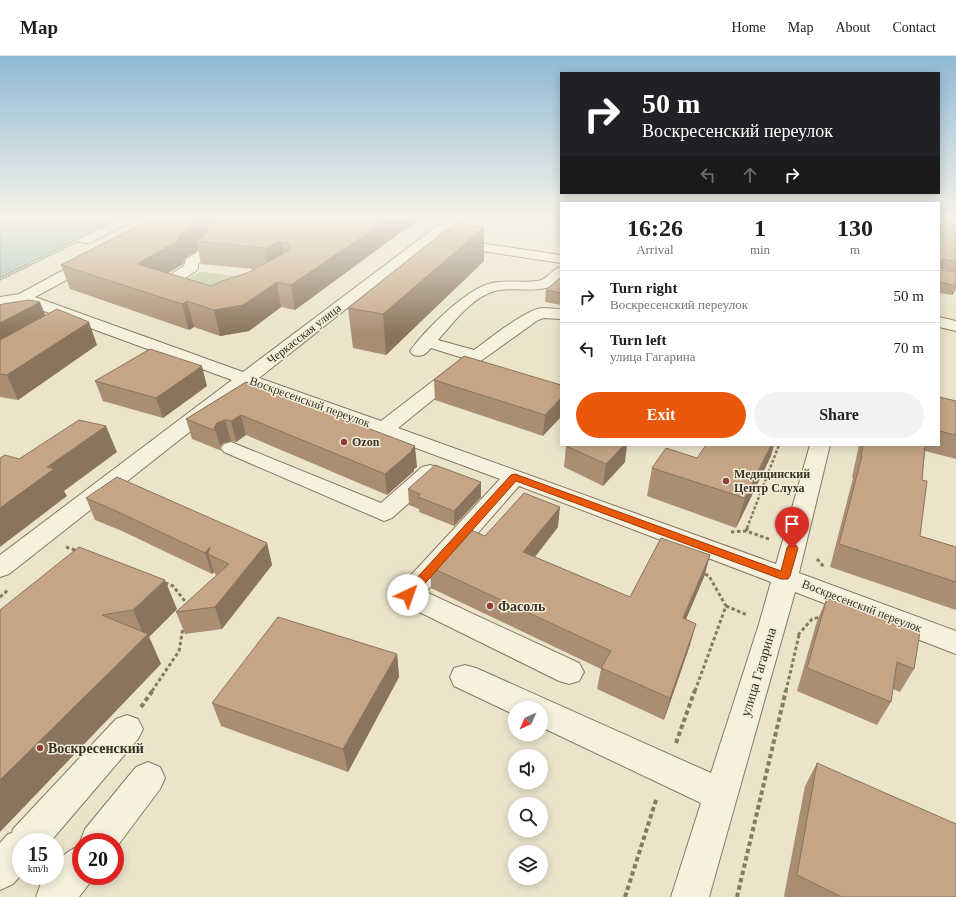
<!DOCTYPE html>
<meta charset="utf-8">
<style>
:root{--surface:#fff;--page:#f2f2f2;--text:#202124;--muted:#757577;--line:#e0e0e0;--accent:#ea580c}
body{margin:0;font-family:Georgia,serif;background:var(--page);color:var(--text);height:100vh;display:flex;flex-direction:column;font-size:15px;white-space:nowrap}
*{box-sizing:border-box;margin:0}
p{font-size:13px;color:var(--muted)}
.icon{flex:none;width:22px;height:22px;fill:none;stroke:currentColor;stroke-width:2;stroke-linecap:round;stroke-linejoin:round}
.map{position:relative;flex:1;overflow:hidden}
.drawer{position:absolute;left:560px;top:146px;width:380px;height:244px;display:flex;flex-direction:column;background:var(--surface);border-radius:0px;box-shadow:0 2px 10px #0003}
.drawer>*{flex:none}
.top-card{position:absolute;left:560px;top:16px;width:380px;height:122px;border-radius:0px;box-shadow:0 2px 10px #0003;background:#202124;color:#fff;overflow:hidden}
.needle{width:26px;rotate:225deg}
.controls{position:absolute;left:508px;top:645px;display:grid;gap:8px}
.controls a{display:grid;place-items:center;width:40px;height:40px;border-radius:50%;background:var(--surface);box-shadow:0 2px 10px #0003;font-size:20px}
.speed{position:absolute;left:12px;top:777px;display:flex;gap:8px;font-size:20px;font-weight:700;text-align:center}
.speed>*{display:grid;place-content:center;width:52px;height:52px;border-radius:50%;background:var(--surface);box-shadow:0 2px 10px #0003;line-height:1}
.speed small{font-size:10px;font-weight:400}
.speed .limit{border:6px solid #d22;background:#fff;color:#111}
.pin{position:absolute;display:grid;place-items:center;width:34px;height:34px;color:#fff;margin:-41px -17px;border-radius:50% 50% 50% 0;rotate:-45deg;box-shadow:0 0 4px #0007}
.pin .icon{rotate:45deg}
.me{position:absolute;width:44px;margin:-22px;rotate:42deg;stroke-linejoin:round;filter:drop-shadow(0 0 3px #0008)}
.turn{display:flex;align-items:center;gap:14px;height:84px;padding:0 16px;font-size:18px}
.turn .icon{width:52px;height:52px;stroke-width:2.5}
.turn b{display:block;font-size:28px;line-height:34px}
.lanes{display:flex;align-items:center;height:38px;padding:0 16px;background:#0003;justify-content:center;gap:20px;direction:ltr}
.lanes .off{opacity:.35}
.eta{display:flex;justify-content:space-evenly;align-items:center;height:68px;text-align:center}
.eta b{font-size:24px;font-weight:800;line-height:28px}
.cta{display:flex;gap:8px;margin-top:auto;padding:8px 16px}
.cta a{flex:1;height:46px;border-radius:24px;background:var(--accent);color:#fff;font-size:16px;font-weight:800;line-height:46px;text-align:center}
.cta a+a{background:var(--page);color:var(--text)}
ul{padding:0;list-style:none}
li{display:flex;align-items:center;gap:12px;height:52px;padding:0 16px;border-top:1px solid var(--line)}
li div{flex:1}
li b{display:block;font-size:15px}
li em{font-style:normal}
header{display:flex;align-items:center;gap:24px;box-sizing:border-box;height:56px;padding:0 20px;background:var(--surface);border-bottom:1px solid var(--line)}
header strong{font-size:19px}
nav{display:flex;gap:22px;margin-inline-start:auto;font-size:14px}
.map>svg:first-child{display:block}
.green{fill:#c1c9a0}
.water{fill:#abc0bc;stroke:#728e89}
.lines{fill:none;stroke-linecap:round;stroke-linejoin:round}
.minor-casing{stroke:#877861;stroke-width:2}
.path-far3{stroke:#877861;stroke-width:1.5;stroke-dasharray:2 1;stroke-linecap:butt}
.path-far2{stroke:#877861;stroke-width:2.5;stroke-dasharray:3 2;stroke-linecap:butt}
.path-far1{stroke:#877861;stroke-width:3;stroke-dasharray:3.5 2.5;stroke-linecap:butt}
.path{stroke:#877861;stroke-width:4;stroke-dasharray:4.5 3;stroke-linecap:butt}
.minor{fill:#f6f1de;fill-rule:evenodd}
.wall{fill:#a98e72;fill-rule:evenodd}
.shaded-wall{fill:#8a745d}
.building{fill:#c5a585;stroke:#8a745d}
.route{fill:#ea580c;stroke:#983908}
.poi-dot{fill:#903d37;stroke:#f3eeda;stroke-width:1.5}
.labels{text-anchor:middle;stroke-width:3;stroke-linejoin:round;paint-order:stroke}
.street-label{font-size:12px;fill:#392f23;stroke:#f3eeda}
.poi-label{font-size:12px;font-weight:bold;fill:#392f23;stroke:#f3eeda;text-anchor:start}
.near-poi-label{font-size:14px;font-weight:bold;fill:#392f23;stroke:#f3eeda;text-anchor:start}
.near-street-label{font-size:14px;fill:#392f23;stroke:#f3eeda}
</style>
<header>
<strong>Map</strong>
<nav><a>Home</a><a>Map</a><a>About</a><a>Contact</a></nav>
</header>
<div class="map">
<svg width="956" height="841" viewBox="0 0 956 841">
<rect width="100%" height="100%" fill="#ebe4cb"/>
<path class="green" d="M 200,216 L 204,216 L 256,223 L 239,237 L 176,228 Z"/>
<path class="water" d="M 0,161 L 122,161 L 0,222 Z"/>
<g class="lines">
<g class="minor-casing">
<path id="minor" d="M 449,161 L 462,161 L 259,322 L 381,365 L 463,302 L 431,292 C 425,299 422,301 413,299 L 410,295 C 425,274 467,232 492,227 C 507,224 523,227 538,225 C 548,223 552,213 561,211 L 561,224 C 542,241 517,229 495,235 C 472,241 453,267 438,284 L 474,294 C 489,283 525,254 542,252 C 548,252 555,253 561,253 L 561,263 L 544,262 L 538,264 L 482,304 L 398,372 L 776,508 L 810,389 L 830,389 L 799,517 L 956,575 L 956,598 L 795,536 L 709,841 L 671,841 L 701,747 L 541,671 L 541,652 L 515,652 L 515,659 L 454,630 L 450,621 L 454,612 L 465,609 L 476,612 L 711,717 L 759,568 L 771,526 L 519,430 L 426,536 L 579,607 L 584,616 L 579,625 L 569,628 L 559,625 L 399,546 L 395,539 L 399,532 L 500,423 L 248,330 L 9,518 L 0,521 L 0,499 L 232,324 L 22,247 L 0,251 L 0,241 L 19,238 L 86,202 L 96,202 L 98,205 L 96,208 L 35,241 L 243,316 Z
M 177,166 C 190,168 219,167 225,178 L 206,203 L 198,208 L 198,212 L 196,215 L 172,230 L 181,234 L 183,237 L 181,240 C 172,242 163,239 158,231 L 160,225 L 184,210 L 186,203 L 196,197 L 212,178 L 173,173 L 171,170 L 173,167 Z
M 453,183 L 561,199 L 561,207 L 448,190 L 447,187 L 448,184 Z
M 939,261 L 956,265 L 956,275 L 939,271 Z
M 231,386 L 381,447 L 422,411 L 430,409 L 438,411 L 441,416 L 438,421 L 392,462 L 384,465 L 224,396 L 221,392 L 224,388 Z
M 127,659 L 138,663 L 143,673 L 138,683 L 50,786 L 21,786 L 21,819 L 13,828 L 0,834 L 0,787 L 8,778 L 12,777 L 13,773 L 116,663 Z
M 148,706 L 160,711 L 165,722 L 160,733 L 115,793 L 115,786 L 81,786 L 81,789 L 80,786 L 85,773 L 136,711 Z
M 81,789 L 81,820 L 95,820 L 79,841 L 36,841 L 41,827 L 47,820 L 55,820 C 55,803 67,795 81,789 Z"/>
</g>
<path class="path-far3" d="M 0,224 L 77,186 L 89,188 L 142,161"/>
<path class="path-far2" d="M 747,472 L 779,389"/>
<path class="path-far1" d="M 746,475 L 748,471
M 731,476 L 746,475 L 769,483
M 66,491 L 78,495
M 817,503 L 824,511
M 165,527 L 173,530 L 188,549
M 0,541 L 8,534
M 726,550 L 747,559
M 798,579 L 812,563 L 821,561
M 152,635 L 179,595 L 183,572
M 695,635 L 726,550 L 709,520 L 703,517
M 786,635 L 799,579"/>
<path class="path" d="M 141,651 L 153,634
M 676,687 L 695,634
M 625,841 L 657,741
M 737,841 L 786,634"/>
<use href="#minor" class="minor"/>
</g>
<path class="wall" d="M 155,161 L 425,161 L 397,179 L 295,254 L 281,251 L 249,275 L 220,280 L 194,271 L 189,274 L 70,233 L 61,209 ZM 207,168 L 211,169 L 208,173 ZM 198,193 L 201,208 L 253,213 L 247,217 L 211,230 L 168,217 L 183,208 L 185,202 L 195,196 Z
M 508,161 L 547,161 L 539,166 Z
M 939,161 L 954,174 L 956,174 L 956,216 L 942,213 L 942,214 L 956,216 L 956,233 L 953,239 L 939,237 Z
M 484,205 L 386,299 L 353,292 L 348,252 Z
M 561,221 L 561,249 L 545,246 L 546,234 Z
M 0,249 L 45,259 L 97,289 L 18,344 L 0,341 Z
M 434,324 L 561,329 L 543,380 L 435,344 Z
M 95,325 L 207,330 L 163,362 L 103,345 Z
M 246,326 L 417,411 L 414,413 L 414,415 L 387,439 L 246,379 L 236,386 L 231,385 L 223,387 L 220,391 L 222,395 L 192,383 L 186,363 Z
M 939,341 L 956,345 L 956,403 L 925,395 L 922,424 L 920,480 L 956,491 L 956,554 L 830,511 L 853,422 L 852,421 L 859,389 L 939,389 Z
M 566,390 L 625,406 L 603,430 L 564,411 Z
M 771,400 L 736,472 L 647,440 L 652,412 L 697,402 Z
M 408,433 L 481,441 L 454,470 L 419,456 L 419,453 L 409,449 Z
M 86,442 L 267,487 L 272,509 L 222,573 L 185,578 L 176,556 L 216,520 L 214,516 L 212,518 L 122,475 L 95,464 Z
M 558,471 L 535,501 L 630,541 L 710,499 L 704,521 L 686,563 L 690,589 L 664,664 L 597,633 L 601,613 L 431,532 L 430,511 L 485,480 Z
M 827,542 L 914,613 L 900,636 L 893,633 L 891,646 L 877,669 L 797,635 L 817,565 Z
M 177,553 L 149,581 L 161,608 L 0,554 Z
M 397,598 L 399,621 L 348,716 L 221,670 L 212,647 Z
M 817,707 L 956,841 L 785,841 L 784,840 L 805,730 Z"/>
<path class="shaded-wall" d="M 201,161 L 205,161 L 209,179 L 196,185 L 198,193 L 195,196 L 185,202 L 183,208 L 144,232 L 137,208 L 179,179 Z
M 391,161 L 425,161 L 397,179 L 295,254 L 291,229 Z
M 540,161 L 547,161 L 539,166 Z
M 484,171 L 484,205 L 386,299 L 383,258 Z
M 277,186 L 282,186 L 286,209 L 269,215 L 265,192 Z
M 277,226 L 281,251 L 249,275 L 220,280 L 214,254 Z
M 187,245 L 194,271 L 189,274 L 182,248 Z
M 40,246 L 49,268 L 0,296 L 0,267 Z
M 89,266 L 97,289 L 18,344 L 7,319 Z
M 202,310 L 207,330 L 163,362 L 156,342 Z
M 561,342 L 561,361 L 543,380 L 545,359 Z
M 241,359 L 246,379 L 236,386 L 231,365 Z
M 225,364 L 231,385 L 223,387 L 220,391 L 216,375 L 214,372 L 217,367 Z
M 106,370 L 117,396 L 64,435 L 67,440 L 0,491 L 0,452 L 47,411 Z
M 624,389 L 627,389 L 625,406 L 603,430 L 606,408 Z
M 771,389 L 774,389 L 771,400 L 736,472 L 745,442 Z
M 415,390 L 417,411 L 414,413 L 414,415 L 387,439 L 385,418 Z
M 481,426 L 481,441 L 454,470 L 454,455 Z
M 560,451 L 558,471 L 522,517 L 523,496 Z
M 267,487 L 272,509 L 222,573 L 215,551 Z
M 210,491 L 208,498 L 214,516 L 212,518 L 205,497 Z
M 710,499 L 704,521 L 677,584 L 683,562 Z
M 165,524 L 177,553 L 149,581 L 161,608 L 0,776 L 0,724 L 145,581 L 133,554 Z
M 696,568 L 690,589 L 664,664 L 670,642 Z
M 397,598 L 399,621 L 348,716 L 343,693 Z"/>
<path class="building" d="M 155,161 L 201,161 L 189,173 L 179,179 L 177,185 L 137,208 L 211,230 L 222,225 L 247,217 L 288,195 L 290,192 L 288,187 L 282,186 L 277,186 L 265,192 L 196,185 L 202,181 L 218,161 L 391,161 L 291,229 L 277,226 L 243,249 L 214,254 L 187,245 L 182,248 L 61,209 Z
M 939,161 L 955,161 L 954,174 L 956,174 L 956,206 L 943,203 L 941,205 L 942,214 L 956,216 L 956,230 L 939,226 Z
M 458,167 L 484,171 L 383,258 L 348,252 L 447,173 L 449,174 Z
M 561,221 L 561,237 L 546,234 Z
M 29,244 L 40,246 L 0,267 L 0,249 L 3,248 Z
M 57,253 L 89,266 L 7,319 L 0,318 L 0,284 Z
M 150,293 L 202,310 L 156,342 L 95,325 Z
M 464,300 L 561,329 L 561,342 L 545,359 L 434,324 Z
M 246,326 L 415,390 L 411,394 L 413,394 L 385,418 L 241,359 L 231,365 L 225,364 L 217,367 L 214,372 L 216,375 L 186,363 Z
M 939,341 L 956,345 L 956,379 L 939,375 Z
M 79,364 L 106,370 L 47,411 L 54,413 L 0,452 L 0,402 L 5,399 L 19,403 Z
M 566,389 L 624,389 L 606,408 L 566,390 Z
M 706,389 L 771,389 L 745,442 L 652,412 L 666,392 L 697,402 Z
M 863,389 L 925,389 L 922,424 L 927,425 L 920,480 L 956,491 L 956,526 L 839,488 L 862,400 L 861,400 Z
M 435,409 L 481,426 L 454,455 L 418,441 L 420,438 L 408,433 Z
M 117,421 L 267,487 L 215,551 L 176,556 L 229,508 L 208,498 L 210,491 L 205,497 L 114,454 L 86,442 Z
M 524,437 L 560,451 L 523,496 L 630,541 L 661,482 L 710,499 L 683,562 L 696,568 L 670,642 L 601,612 L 611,595 L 430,511 L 466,472 L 485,480 Z
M 79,491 L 165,524 L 133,554 L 102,559 L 148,578 L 0,724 L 0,554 Z
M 827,542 L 920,576 L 914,613 L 897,606 L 891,646 L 807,612 Z
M 278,561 L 397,598 L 343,693 L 212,647 Z
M 817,707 L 956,768 L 956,841 L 842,841 L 797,819 Z"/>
<linearGradient id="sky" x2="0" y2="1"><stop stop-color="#8fb9d6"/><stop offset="0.58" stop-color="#f6f3e8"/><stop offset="1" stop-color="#f6f3e8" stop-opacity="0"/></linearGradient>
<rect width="956" height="278" fill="url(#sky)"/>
<path class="route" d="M 515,418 L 781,515 L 787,492 L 789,489 L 796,489 L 798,492 L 790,520 L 788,523 L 781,523 L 516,425 L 412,542 L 408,543 L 404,542 L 402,539 L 404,536 L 511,419 Z"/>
<g class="poi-dot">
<circle cx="344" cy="386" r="4"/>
<circle cx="726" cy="425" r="4"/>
<circle cx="490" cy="550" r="4"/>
<circle cx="40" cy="692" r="4"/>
</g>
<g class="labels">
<g class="street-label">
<text transform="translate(304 278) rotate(-38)" y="4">Черкасская улица</text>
<text transform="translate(310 346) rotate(20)" y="4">Воскресенский переулок</text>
<text transform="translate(862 550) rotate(21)" y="4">Воскресенский переулок</text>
</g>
<g class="poi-label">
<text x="352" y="390">Ozon</text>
<text x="734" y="422">Медицинский<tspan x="734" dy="14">Центр Слуха</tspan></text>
</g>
<g class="near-poi-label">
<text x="498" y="555">Фасоль</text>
<text x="48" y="697">Воскресенский</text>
</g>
<g class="near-street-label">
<text transform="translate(758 616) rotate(-73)" y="5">улица Гагарина</text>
</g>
</g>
</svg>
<div class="controls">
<a><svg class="needle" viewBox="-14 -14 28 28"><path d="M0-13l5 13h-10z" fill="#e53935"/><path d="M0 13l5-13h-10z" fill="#757577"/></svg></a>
<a><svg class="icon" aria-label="sound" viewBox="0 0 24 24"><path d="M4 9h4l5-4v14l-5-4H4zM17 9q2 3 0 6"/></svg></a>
<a><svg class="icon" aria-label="search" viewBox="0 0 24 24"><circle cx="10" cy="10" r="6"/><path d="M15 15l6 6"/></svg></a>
<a><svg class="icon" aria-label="layers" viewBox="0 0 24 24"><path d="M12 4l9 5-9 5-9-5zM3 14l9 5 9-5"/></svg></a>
</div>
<div class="speed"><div>15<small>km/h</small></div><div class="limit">20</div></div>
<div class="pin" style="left:792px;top:492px;background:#d93025"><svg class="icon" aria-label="arrive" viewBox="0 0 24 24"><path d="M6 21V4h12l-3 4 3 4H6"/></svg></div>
<svg class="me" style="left:408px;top:539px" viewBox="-20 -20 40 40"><circle r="19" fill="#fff"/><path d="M0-13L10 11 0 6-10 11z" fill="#ea580c"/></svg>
<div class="top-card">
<div class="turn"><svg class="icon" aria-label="right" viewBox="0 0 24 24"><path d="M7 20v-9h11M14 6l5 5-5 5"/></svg><div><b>50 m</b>Воскресенский переулок</div></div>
<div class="lanes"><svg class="icon off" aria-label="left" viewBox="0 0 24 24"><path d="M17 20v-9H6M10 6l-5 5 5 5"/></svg><svg class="icon off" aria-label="ahead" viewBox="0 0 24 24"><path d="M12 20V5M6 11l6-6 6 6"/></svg><svg class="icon" aria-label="right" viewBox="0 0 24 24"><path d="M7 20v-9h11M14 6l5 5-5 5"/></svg></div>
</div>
<section class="drawer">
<div class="eta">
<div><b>16:26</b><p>Arrival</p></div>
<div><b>1</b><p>min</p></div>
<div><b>130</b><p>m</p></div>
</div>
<ul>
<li><svg class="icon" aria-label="right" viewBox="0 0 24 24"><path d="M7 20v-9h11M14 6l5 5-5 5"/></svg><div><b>Turn right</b><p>Воскресенский переулок</p></div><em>50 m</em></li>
<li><svg class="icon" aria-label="left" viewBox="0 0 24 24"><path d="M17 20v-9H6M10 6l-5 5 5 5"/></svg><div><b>Turn left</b><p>улица Гагарина</p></div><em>70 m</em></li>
</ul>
<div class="cta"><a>Exit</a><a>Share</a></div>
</section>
</div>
